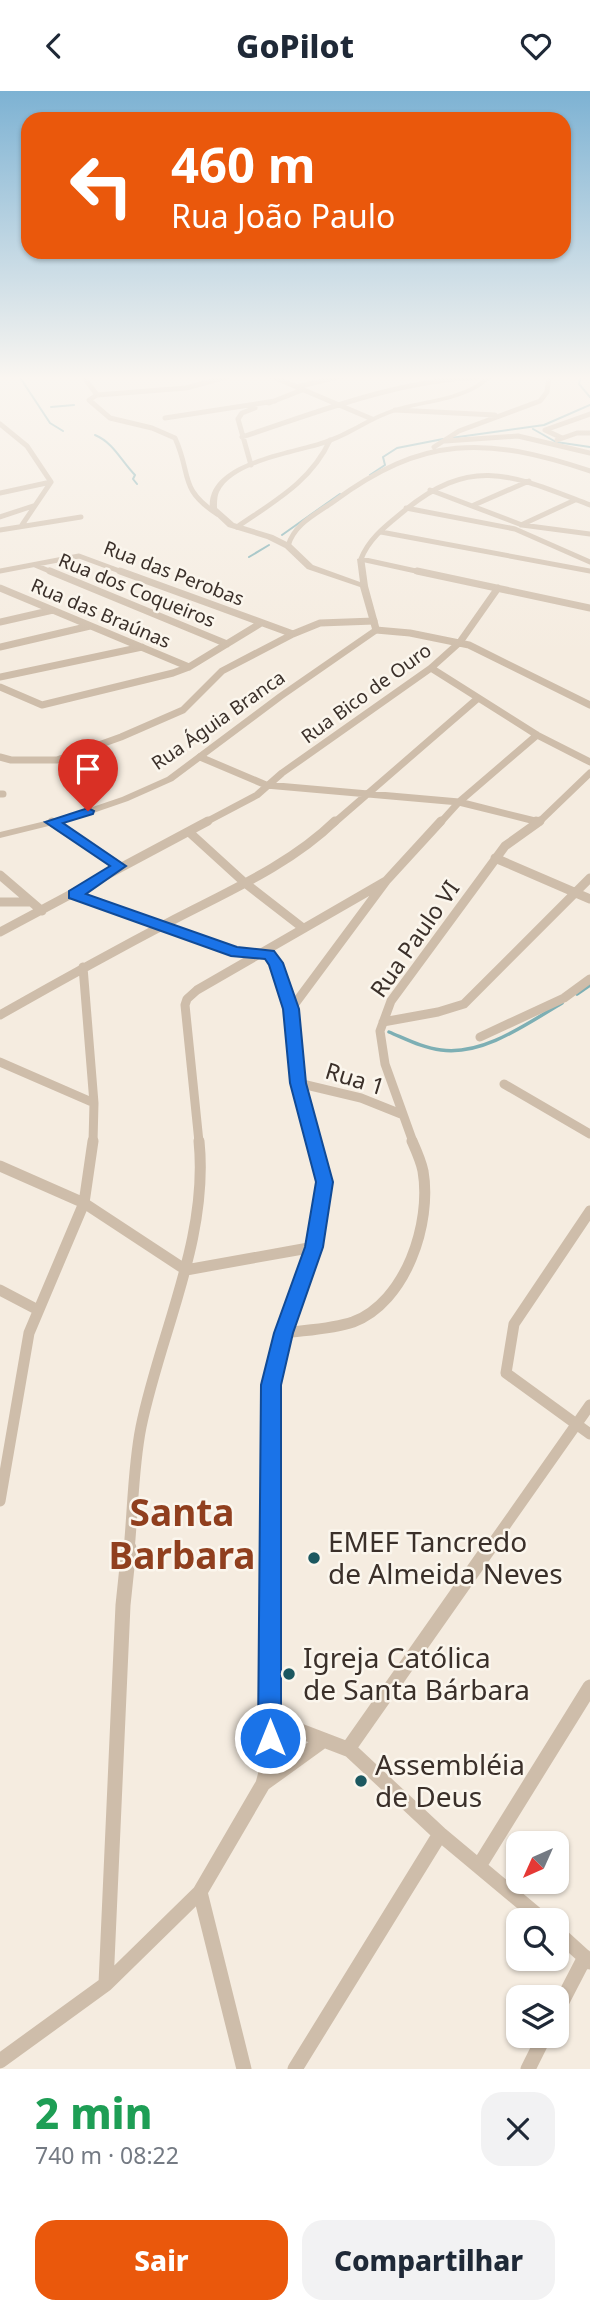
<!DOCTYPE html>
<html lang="pt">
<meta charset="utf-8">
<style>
:root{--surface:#fff;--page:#f2f2f3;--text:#1f2937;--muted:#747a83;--accent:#ea580c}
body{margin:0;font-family:"Noto Sans",sans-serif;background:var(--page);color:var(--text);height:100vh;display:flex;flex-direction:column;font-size:26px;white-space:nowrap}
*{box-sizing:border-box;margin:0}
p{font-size:23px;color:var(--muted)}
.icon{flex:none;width:38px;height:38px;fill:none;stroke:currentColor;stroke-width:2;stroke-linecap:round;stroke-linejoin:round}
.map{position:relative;height:1978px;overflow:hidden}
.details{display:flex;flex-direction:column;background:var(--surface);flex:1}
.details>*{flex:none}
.hud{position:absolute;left:21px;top:21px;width:550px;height:147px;border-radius:21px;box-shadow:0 2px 5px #0004;background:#ea580c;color:#fff;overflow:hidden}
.needle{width:46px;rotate:225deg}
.tools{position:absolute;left:506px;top:1740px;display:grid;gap:14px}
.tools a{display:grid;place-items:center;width:63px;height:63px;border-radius:14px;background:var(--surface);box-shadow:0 2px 5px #0004;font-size:35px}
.pin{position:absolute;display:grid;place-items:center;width:60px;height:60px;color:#fff;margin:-72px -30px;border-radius:50% 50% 50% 0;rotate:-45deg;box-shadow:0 0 7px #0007}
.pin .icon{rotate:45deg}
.me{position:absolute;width:77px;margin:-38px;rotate:0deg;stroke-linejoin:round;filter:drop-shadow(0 0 5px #0008)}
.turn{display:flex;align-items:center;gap:24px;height:147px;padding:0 35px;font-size:32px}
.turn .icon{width:91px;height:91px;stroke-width:2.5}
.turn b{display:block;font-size:49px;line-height:60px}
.round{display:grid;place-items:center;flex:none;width:74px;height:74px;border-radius:21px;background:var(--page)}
.overview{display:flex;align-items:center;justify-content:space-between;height:119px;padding:0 35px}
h1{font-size:42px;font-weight:800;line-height:52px;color:#1e9e55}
.cta{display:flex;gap:14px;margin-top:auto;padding:14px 35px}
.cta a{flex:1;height:80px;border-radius:21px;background:var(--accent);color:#fff;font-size:28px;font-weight:800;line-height:80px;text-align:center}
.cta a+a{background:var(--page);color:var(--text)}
header{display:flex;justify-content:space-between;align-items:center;height:91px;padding:0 35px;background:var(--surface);font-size:32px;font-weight:800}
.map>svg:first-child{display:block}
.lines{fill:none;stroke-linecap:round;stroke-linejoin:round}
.stream-far1{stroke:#7dafb4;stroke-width:2}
.stream{stroke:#7dafb4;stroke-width:3.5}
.minor-far4{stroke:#cebdaa;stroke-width:5}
.minor-far3{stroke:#cebdaa;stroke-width:7}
.minor-far2{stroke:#cebdaa;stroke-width:9}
.minor-far1{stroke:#cebdaa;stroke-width:11}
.minor{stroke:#cebdaa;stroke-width:15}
.tertiary{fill:#cebdaa;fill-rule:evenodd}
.route{fill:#1a73e8;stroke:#114b97;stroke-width:2}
.poi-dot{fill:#1c5860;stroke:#fbf6ed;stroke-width:2.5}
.labels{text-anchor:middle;stroke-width:5;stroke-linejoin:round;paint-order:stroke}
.far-street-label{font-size:19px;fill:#3b302a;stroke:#fbf6ed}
.street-label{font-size:23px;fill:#3b302a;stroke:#fbf6ed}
.near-poi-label{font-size:28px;fill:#3b302a;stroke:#fbf6ed;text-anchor:start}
.near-district-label{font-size:37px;font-weight:bold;fill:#903f1e;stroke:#fbf6ed}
</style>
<header><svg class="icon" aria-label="back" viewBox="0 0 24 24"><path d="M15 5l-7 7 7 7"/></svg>GoPilot<svg class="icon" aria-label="heart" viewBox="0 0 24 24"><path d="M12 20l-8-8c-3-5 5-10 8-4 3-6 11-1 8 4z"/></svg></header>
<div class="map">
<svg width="590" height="1978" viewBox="0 0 590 1978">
<rect width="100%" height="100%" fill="#f5ece0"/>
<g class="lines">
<path class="stream-far1" d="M 19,285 L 50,332 L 63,340
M 581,285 L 579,293 L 590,306
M 51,316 L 74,314
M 533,338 L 556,351 L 590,356
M 95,344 C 114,352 121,370 135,384 L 133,388 L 137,393
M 451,347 L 544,334 L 590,314
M 370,384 L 385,374 L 383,366 L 397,357 L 443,348
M 282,444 L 340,403
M 249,466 L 269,454"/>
<path class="stream" d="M 577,903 L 590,894
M 389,941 C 406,948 423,957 441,959 C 483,965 528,932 562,912"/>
<path class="minor-far4" d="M 83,285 L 97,304
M 271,285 L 372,328
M 296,296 L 342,285
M 97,304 L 89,309 L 110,327 L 152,337 L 175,347 C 192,384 178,397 217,423
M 97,304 L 186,297 L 230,285
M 269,312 L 302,299
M 395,319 L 495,324
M 165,327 L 275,310
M 238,328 L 242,322 L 255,317
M 238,328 L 251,374
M 0,333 L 27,355 L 51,391
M 242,346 C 321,320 395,290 479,286
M 562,347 L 545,339 L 590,323
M 557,349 L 577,342 L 590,342
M 445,350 L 518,345 L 590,362
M 434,356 L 459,340 L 540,310 L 547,301 L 549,285
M 430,399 L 522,434 L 590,443
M 0,402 L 51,391
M 474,414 L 529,390
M 406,417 L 515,438 L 590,471
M 0,426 L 33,415
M 22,434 L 51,391
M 521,434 L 575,409
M 237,436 C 273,411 311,391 330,349
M 0,439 L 81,426
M 381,441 L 590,480
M 288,455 C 294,433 316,423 333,411 C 423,344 486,345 590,380
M 35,474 L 54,482
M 0,480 L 79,465 L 125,482
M 425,482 L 361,468 C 369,447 387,434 404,420 C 473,363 514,385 590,414"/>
<path class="minor-far3" d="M 50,480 L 227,553
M 120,480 L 293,543
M 417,480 L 590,517
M 0,497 L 189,576
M 0,531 L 53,519
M 376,539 L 410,542 L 469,554 L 590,614
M 0,556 L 90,535
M 431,577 L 537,644 L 590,671
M 0,586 L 142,556
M 0,596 L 42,614 L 173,582 L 189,576 L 261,532
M 0,666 L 11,669 L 57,669 L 121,646 L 183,619 L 222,580 L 293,543 L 320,532 L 374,530
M 200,666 L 266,694 L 459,711 L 539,731
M 0,703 L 3,703
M 204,732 L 257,704 L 282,682 L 431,577 L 460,551 L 498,497
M 334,732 L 477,608
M 440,732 L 459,711 L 537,644
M 538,732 L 590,682"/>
<path class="minor-far2" d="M 536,730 L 539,731
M 52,731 L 119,775
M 189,741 L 245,792 L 303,837
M 495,767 L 590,808
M 0,784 L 42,820
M 74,803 L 236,861 L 263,862 L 273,867 L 291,918 L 298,992 L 314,1051
M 0,811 L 29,811
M 0,841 L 208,730
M 83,876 L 94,1012 L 93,1051
M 291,918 L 386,790 L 441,730
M 0,924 C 58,891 116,859 175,828 C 229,800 291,773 335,730
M 383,931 L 438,921 L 464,913 L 590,787
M 480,946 L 564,907 L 590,888
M 0,971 L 94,1012
M 298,992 L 361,1007 L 401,1023
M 504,993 L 590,1043
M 199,1051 L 185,914 L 187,908 L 197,899 L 386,790
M 413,1051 L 385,973 L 380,940 L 391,910 L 505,755 L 540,730"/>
<path class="minor-far1" d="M 0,1075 L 84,1112 L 186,1179 L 314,1156
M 590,1120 L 514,1233 L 506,1282 L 590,1343
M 0,1199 L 38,1219
M 284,1242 C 306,1239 333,1238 353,1231 C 406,1211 432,1132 423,1080 C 421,1070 416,1059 412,1050
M 0,1410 L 29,1242 L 84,1112 L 93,1050
M 129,1459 C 133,1419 133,1376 141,1336 C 160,1242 209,1148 199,1050
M 271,1459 L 271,1294 L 284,1242 L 314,1156 L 324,1091 L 313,1050
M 488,1459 L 590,1314"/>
<path class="minor" d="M 269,1628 L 350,1659 L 440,1743 L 543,1829
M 348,1658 L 489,1457
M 263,1693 L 324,1649
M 479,1775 L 590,1596
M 200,1801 L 244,1978
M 556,1840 L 590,1871
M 106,1893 L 123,1514 L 129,1457
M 556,1922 L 585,1866
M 0,1970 L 106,1893 L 200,1801 L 263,1693 L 270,1666 L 271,1457
M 295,1978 L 440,1743
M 528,1978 L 545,1944"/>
<path class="tertiary" d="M 487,285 L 493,285 C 468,311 431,310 399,320 C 374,327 354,343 330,352 C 301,363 234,370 219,401 C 217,405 217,412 217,417 L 234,432 L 273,444 L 291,453 L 313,474 L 360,491 L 357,468 L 364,466 L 368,495 L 380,539 L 379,541 L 284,607 L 173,690 L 128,710 L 73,729 L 0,747 L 0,741 L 66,725 L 122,706 L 167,686 L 278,603 L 372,538 L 360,496 L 307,478 L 285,457 L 267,448 L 228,436 L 210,419 C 204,370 291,361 324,349 C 346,342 365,328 387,320 C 420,307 459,310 487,285 Z"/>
</g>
<linearGradient id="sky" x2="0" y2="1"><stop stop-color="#7db2d3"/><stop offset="0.51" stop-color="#faf6f1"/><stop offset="1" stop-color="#faf6f1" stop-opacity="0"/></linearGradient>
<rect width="590" height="562" fill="url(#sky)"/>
<path class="route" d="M 88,717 L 94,720 L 93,723 L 63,732 L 126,775 L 86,803 L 237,856 L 274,860 L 283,872 L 299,918 L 306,992 L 333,1091 L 323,1156 L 293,1242 L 281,1294 L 281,1647 L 278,1655 L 270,1659 L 261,1655 L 258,1647 L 261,1294 L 274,1242 L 305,1156 L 316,1091 L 290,992 L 283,918 L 269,874 L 265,868 L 231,865 L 69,807 L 69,800 L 110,775 L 45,731 Z"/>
<g class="poi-dot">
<circle cx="314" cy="1467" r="7"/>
<circle cx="289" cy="1583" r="7"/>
<circle cx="361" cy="1690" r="7"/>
</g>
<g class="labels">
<g class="far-street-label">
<text transform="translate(174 482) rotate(21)" y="7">Rua das Perobas</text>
<text transform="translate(137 499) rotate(22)" y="7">Rua dos Coqueiros</text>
<text transform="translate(101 522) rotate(23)" y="7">Rua das Braúnas</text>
<text transform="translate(366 602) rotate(-36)" y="7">Rua Bico de Ouro</text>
<text transform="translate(218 629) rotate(-35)" y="7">Rua Águia Branca</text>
</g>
<g class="street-label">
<text transform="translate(415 848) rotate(-55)" y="8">Rua Paulo VI</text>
<text transform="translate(355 988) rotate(17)" y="8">Rua 1</text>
</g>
<g class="near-poi-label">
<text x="328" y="1461">EMEF Tancredo<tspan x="328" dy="32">de Almeida Neves</tspan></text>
<text x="303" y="1577">Igreja Católica<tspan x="303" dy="32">de Santa Bárbara</tspan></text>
<text x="375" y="1684">Assembléia<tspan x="375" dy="32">de Deus</tspan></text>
</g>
<g class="near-district-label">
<text x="182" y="1435">Santa<tspan x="182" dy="43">Barbara</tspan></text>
</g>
</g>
</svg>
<div class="tools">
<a><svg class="needle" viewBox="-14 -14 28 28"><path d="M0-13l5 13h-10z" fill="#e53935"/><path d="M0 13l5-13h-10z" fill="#747a83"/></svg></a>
<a><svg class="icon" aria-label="search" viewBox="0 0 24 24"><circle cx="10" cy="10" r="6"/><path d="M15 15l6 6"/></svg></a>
<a><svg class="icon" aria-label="layers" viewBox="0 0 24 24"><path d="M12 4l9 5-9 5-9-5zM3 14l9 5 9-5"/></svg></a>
</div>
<div class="pin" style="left:88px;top:720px;background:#d93025"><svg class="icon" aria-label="arrive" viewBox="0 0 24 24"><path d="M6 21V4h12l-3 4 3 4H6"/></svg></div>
<svg class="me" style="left:270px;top:1647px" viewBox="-20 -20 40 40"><circle r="17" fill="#1a73e8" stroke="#fff" stroke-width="3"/><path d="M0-11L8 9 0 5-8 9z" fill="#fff"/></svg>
<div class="hud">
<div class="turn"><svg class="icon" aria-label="left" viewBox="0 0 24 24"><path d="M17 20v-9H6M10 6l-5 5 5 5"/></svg><div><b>460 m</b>Rua João Paulo</div></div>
</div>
</div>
<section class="details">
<div class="overview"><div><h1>2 min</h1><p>740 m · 08:22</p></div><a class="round"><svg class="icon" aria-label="close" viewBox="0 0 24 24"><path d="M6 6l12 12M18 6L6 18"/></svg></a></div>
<div class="cta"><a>Sair</a><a>Compartilhar</a></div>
</section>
